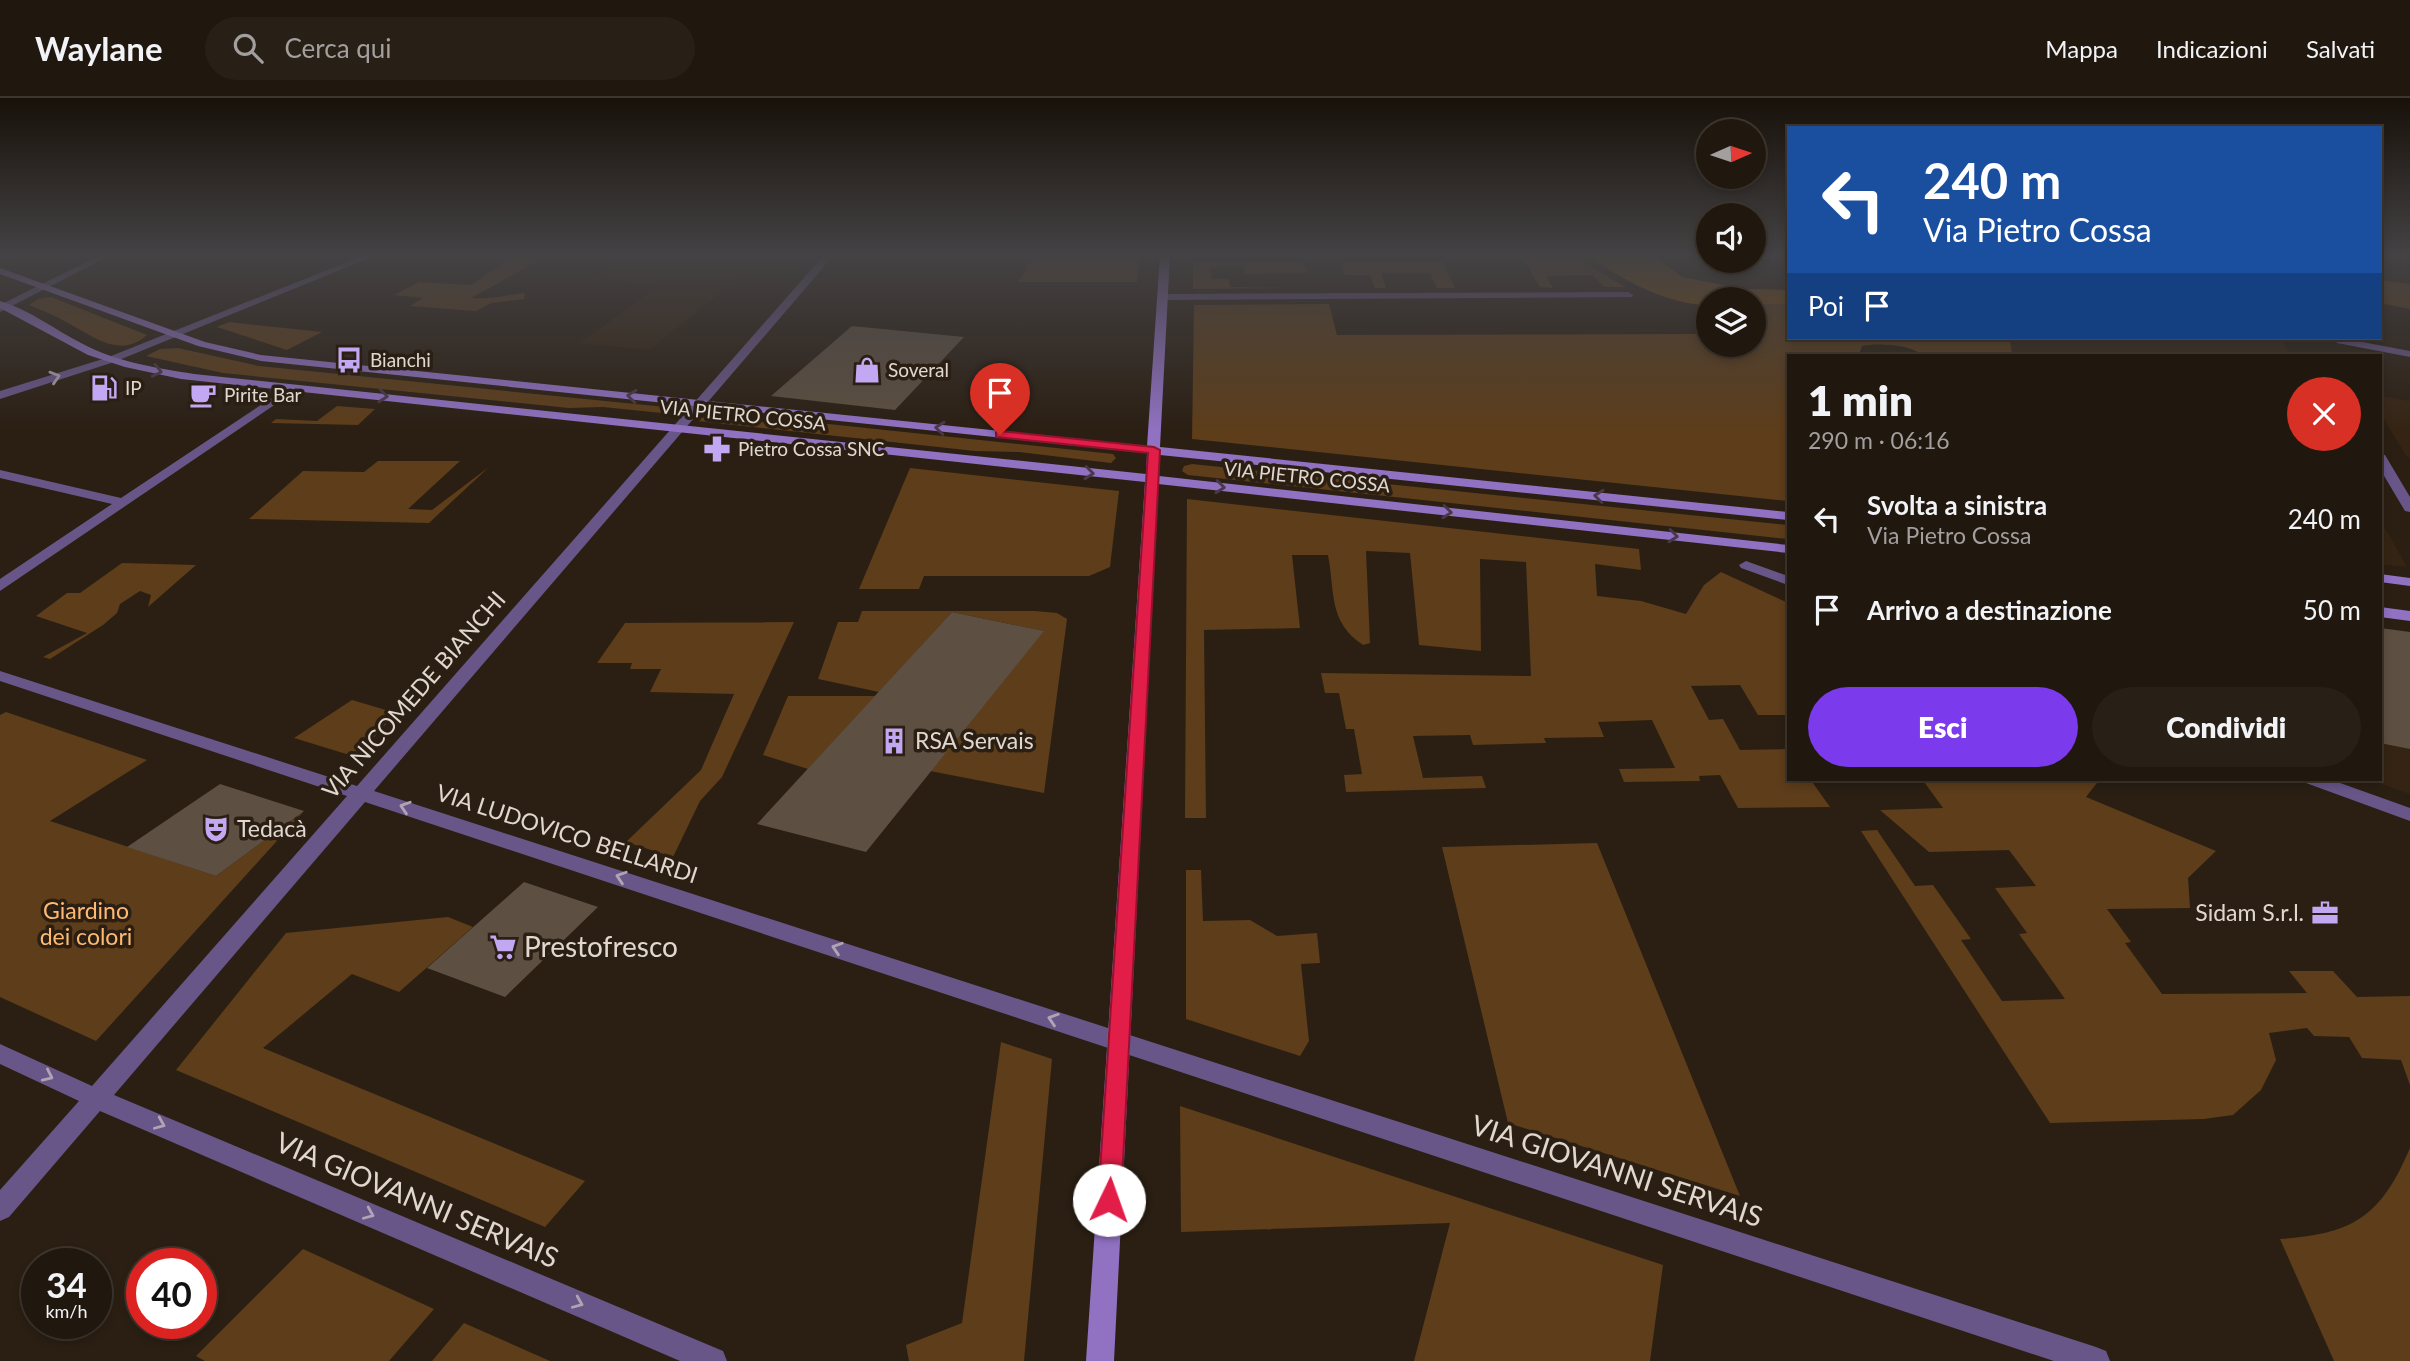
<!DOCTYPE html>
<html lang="it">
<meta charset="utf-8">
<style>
:root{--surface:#20170e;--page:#282017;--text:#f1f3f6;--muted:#a29f9e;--line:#3d362e;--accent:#7c3aed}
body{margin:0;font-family:Lato,sans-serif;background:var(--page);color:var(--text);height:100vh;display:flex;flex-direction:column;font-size:26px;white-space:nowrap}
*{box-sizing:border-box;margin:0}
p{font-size:23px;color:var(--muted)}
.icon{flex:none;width:38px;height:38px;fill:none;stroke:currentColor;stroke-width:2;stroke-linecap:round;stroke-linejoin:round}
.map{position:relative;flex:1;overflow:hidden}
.drawer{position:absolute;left:1787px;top:256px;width:595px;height:427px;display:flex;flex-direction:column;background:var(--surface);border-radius:0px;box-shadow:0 4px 10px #0003,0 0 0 2px var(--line)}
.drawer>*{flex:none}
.guide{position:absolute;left:1787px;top:28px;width:595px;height:214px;border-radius:0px;box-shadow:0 4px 10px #0003,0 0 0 2px var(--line);background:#1a4fa0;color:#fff;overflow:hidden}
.needle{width:46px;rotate:87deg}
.fabs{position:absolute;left:1696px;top:21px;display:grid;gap:14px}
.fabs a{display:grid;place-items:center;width:70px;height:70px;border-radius:50%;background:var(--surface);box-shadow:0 4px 10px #0003,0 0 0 2px var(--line);font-size:35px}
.speed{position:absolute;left:21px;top:1150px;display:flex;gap:14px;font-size:35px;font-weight:700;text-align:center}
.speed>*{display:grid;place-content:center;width:91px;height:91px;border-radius:50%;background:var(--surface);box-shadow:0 4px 10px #0003,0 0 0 2px var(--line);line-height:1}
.speed small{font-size:18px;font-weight:400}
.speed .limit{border:10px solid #d22;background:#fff;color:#111}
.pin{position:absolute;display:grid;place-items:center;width:60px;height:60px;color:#fff;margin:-72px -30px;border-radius:50% 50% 50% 0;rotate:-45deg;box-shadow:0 0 7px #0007}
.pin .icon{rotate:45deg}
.me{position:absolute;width:77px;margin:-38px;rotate:3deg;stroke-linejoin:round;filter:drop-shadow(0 0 5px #0008)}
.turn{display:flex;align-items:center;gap:24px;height:147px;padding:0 21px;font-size:32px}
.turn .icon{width:91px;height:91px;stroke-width:2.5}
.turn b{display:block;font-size:49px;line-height:60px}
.then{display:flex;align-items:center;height:66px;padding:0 21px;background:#0003;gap:14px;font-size:26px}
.round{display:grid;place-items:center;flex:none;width:74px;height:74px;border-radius:37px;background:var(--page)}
.summary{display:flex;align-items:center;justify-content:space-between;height:119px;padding:0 21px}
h1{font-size:42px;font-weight:800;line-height:52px}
.button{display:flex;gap:14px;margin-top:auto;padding:14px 21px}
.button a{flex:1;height:80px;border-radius:42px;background:var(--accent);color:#fff;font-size:28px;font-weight:800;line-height:80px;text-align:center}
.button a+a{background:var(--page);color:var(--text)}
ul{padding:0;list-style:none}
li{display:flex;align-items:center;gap:21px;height:91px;padding:0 21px}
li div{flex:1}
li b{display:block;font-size:26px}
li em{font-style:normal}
header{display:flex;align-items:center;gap:42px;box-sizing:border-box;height:98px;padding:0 35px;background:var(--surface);border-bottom:2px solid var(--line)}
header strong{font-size:33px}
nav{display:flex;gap:38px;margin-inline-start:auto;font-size:24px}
.search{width:490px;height:63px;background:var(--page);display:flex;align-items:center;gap:18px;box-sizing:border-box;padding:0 24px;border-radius:38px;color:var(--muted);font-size:26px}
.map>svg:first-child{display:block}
.built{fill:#352413}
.green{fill:#5d3d1a}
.forest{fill:#7a4b0b}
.building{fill:#5d4f41}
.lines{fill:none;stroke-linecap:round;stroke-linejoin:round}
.street{fill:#685688;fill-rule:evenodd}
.secondary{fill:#9071c2;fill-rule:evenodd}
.oneway{stroke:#493848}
.oneway2{stroke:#b0a3b3}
.route{fill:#e11d48;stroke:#92132f;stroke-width:2}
.labels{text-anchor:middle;stroke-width:7;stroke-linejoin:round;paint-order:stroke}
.far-poi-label{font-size:19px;fill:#e0d7cf;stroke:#2b1f13;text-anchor:start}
.far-street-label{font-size:19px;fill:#e0d7cf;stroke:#2b1f13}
.street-label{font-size:23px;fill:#e0d7cf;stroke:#2b1f13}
.poi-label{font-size:23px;fill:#e0d7cf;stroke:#2b1f13;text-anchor:start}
.park-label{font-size:23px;fill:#ffba71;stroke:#2b1f13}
.near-poi-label{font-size:28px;fill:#e0d7cf;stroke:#2b1f13;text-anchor:start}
.near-street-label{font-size:28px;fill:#e0d7cf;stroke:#2b1f13}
</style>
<header>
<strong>Waylane</strong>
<div class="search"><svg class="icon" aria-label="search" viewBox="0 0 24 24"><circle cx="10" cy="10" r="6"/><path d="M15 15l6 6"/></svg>Cerca qui</div>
<nav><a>Mappa</a><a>Indicazioni</a><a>Salvati</a></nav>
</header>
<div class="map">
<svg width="2410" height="1263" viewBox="0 0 2410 1263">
<rect width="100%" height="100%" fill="#2b1f13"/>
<path class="built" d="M 629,157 L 811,157 L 795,174 L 747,174 L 649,252 L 580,245 L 659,187 L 591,183 Z
M 2010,240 L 2262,240 L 2282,242 L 2290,257 L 2012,257 Z
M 2380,298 L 2410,303 L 2410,360 L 2407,359 L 2380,315 Z
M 2380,421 L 2407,469 L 2380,466 Z
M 2380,530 L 2410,534 L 2410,696 L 2367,681 L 2380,681 Z"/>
<path class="green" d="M 515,157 L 549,157 L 471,200 C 491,202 505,197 525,195 L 524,201 L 491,205 L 476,213 L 410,208 L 423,200 L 394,197 L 419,184 L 471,187 Z
M 1035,157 L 1140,157 L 1137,184 L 1018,184 Z
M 1472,157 L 1572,157 L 1625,189 L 1605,189 L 1592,177 L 1546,178 L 1553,190 L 1540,189 L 1524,163 L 1519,163 L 1516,159 L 1473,159 Z
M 1304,163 L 1307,175 L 1245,176 L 1244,169 L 1211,169 L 1211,181 L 1229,181 L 1230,189 L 1295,190 L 1193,191 L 1193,164 Z
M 1341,163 L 1442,163 L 1455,190 L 1437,190 L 1430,175 L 1381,175 L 1386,190 L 1375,190 L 1370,177 L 1345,177 Z
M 2380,182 L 2410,186 L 2410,211 L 2380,205 Z
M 51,199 L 147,237 C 120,261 94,239 68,225 C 56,218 42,212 29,207 L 38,201 Z
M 1329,206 L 1337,237 L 1708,236 L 1708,247 L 1754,247 L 1754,206 L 1788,206 L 1788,240 L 2010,240 L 2012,257 L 1922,257 C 1909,246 1878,245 1862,248 L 1859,257 L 1788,257 L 1788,403 L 1192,341 L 1194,207 Z
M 229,224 L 322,234 L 287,252 L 217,229 Z
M 178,250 L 259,268 L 685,311 L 685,313 L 672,316 L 603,309 L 569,310 L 223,275 L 146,258 L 160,251 Z
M 337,308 L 375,311 L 358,327 L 271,325 L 276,321 L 317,323 Z
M 712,319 L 780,326 L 819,325 L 1113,356 L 1116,360 L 1111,365 L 1019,354 L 975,353 L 698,323 L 701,320 Z
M 378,363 L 460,363 L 408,411 L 432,412 L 489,369 L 429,425 L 249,421 L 303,373 L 364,374 Z
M 1192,366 L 1788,427 L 1788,441 L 1188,377 L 1182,373 L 1184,368 Z
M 910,370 L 1119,393 L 1110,469 L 1089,478 L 924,478 L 919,491 L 859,491 Z
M 1187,401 L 1639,451 L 1641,472 L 1595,466 L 1597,498 L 1641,503 L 1686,516 L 1704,487 L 1721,474 L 1788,505 L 1788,617 L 1758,617 L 1740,587 L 1691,588 L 1709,622 L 1723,621 L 1740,652 L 1788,651 L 1788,681 L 1810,681 L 1830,709 L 1738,710 L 1720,677 L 1699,678 L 1700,683 L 1624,684 L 1619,671 L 1675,670 L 1652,622 L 1598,624 L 1604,639 L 1544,640 L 1546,645 L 1473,647 L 1470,637 L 1413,638 L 1423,680 L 1482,678 L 1486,690 L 1346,694 L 1344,677 L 1362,676 L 1354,631 L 1346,631 L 1339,595 L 1325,595 L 1321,575 L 1531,578 L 1526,464 L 1480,461 L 1481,553 L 1419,547 L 1410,455 L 1366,453 L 1370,545 L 1363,547 C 1328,524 1335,493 1328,457 L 1292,457 L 1300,530 L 1204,532 L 1206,720 L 1185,720 Z
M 122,465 L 196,467 L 148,509 L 151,497 L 140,493 L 120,506 L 117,515 L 103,527 L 50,561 L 43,559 L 87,535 L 36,518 L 67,495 L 80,495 Z
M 862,513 L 1035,513 L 1057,515 L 1067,521 L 1044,695 L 930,673 L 1043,533 L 952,514 L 879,594 L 818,581 L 838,524 L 858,524 Z
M 794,524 L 722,679 L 700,703 L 673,759 L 626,744 L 701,672 L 734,596 L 650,594 L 661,571 L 630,571 L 632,565 L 597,565 L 625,525 Z
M 788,598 L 875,598 L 808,671 L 763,657 Z
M 352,602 L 396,615 L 356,659 L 294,640 Z
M 6,614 L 147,662 L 50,723 L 216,778 L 304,713 L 96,943 L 0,899 L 0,617 Z
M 1922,681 L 2100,681 L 2086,699 L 2216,753 L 2188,780 L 2190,810 L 2107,811 L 2131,844 L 2125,845 L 2162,896 L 2307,895 L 2289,873 L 2333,873 L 2357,899 L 2410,898 L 2410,987 L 2401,962 L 2362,960 L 2349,939 L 2314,938 L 2307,930 L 2269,935 L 2276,962 L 2261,992 L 2233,1017 L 2204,1021 L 2050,1025 L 1861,733 L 1877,732 L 1915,788 L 1933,787 L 1971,841 L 1961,842 L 2002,903 L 2065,901 L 2019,836 L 2027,835 L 1995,790 L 2036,788 L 2009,752 L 1929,754 L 1880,712 L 1943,710 Z
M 1597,745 L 1740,1098 L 1508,1025 L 1442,749 Z
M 1186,772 L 1201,772 L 1203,823 L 1250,822 L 1277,838 L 1317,835 L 1320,865 L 1301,866 L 1309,943 L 1300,958 L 1186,921 Z
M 448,819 L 473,829 L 399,894 L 352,876 L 263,950 L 585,1083 L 545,1129 L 176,972 L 286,835 Z
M 1001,944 L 1052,961 L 1024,1263 L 909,1263 L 906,1247 L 962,1225 Z
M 1180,1008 L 1663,1167 L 1650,1263 L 1414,1263 L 1450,1125 L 1181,1134 Z
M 2410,1050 L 2410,1263 L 2334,1263 L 2280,1141 C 2354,1136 2381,1118 2410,1050 Z
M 303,1151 L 434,1211 L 389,1263 L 205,1263 L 196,1258 Z
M 464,1225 L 550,1263 L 432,1263 Z"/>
<path class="forest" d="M 1588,157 L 1653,157 L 1682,179 L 1743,191 L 1788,192 L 1788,206 L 1754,206 L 1754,201 L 1708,201 L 1708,207 C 1669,207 1619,181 1588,157 Z"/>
<path class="building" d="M 852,228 L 964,239 L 895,312 L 771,298 Z
M 952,514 L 1044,533 L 866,754 L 757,726 Z
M 2380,530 L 2410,534 L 2410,651 L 2380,645 Z
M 220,686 L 304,713 L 216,778 L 127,749 Z
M 524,784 L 598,809 L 505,899 L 427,870 Z"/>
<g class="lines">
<path class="street" d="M 100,157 L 111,157 L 0,214 L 0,207 Z
M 365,157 L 377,157 L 114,264 L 0,301 L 0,293 L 106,260 Z
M 824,157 L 834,157 L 374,693 L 2096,1249 L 2106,1253 L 2110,1263 L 2054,1263 L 365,704 L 114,997 L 723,1253 L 727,1263 L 680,1263 L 100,1013 L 9,1119 L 0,1123 L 0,1092 L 79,1003 L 0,966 L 0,946 L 92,988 L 347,698 L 0,583 L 0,573 L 357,688 Z
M 1628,194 L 1633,197 L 1632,199 L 1163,202 L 1158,199 L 1163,196 Z
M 2341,240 L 2410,253 L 2410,259 L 2337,245 L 2336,243 Z
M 291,287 L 301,289 L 0,493 L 0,481 L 112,406 L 0,380 L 0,372 L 121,400 Z
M 2380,356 L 2385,357 L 2410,399 L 2410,414 L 2405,413 L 2380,371 Z
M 1746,463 L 1788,478 L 1788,487 L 1741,470 L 1739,467 Z
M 2303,681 L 2329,681 L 2410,710 L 2410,723 L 2306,685 Z"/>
<path class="secondary" d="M 1160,157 L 1170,157 L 1160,349 L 1788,414 L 1788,422 L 1160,357 L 1159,378 L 1788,447 L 1788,455 L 1158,386 L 1114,1263 L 1086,1263 L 1145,384 L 181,281 L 125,269 L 88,257 L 0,210 L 0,203 C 30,212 55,232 83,246 C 117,264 156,270 194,276 L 1146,376 L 1147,355 L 261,263 L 198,248 L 0,176 L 0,170 L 205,244 L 261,257 L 1147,348 Z
M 2380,476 L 2410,480 L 2410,488 L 2380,484 Z
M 2380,509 L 2410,513 L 2410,523 L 2380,519 Z"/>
</g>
<defs><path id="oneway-chevron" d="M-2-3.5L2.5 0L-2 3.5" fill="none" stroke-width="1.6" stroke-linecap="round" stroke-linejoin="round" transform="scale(1.75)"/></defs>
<g class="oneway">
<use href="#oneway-chevron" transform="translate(157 273) rotate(13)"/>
<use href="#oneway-chevron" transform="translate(383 298) rotate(6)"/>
<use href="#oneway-chevron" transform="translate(632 298) rotate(-174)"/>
<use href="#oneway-chevron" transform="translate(940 330) rotate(-174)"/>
<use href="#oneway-chevron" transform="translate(1089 375) rotate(6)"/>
<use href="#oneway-chevron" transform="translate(1220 389) rotate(6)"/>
<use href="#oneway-chevron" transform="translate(1599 398) rotate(-174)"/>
<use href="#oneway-chevron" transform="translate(1447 414) rotate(6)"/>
<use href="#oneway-chevron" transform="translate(1673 438) rotate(6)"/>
</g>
<g class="oneway2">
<use href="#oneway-chevron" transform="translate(55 279) rotate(-17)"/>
<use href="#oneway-chevron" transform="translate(405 709) rotate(-162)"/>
<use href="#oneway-chevron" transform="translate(621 779) rotate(-162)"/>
<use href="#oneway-chevron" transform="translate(837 850) rotate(-162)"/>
<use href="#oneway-chevron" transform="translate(1053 921) rotate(-162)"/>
<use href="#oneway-chevron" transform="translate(48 978) rotate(25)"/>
<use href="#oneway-chevron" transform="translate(160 1026) rotate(23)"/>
<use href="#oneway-chevron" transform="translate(369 1116) rotate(23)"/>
<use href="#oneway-chevron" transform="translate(578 1205) rotate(23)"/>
</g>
<linearGradient id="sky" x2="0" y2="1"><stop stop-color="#18110a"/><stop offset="0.47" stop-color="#444244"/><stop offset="1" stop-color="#444244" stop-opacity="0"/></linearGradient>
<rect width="2410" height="333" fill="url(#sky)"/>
<path class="route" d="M 1000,333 L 1154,349 L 1160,352 L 1121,1102 L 1117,1110 L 1109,1113 L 1101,1110 L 1098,1102 L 1148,355 L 996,339 L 996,334 Z"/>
<defs>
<g id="bus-bare" transform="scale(2.1)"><path d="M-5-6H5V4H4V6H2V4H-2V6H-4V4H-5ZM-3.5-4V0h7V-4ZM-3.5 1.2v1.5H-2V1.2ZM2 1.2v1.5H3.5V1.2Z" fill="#c2a7f2" stroke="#2b1f13" stroke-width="2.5" paint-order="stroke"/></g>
<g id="shop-bare" transform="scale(2.1)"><path d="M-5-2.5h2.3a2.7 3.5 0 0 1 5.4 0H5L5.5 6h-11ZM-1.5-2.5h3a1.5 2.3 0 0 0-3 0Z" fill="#c2a7f2" stroke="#2b1f13" stroke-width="2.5" paint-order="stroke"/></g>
<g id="fuel-bare" transform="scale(2.1)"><path d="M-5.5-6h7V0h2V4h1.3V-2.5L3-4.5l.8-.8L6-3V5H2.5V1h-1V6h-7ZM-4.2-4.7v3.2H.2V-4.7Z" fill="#c2a7f2" stroke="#2b1f13" stroke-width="2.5" paint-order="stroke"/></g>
<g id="cafe-bare" transform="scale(2.1)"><path d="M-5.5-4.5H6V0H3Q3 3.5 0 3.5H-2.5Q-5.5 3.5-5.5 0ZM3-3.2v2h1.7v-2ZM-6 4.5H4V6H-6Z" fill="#c2a7f2" stroke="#2b1f13" stroke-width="2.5" paint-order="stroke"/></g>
<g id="pharmacy-bare" transform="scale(2.1)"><path d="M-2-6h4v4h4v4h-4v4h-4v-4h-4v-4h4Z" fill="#c2a7f2" stroke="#2b1f13" stroke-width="2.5" paint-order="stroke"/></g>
<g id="building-bare" transform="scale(2.1)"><path d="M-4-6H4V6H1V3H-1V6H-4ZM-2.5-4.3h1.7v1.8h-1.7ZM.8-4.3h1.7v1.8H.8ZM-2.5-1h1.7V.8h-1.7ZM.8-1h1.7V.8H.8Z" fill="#c2a7f2" stroke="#2b1f13" stroke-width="2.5" paint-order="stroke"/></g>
<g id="theatre-bare" transform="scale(2.1)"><path d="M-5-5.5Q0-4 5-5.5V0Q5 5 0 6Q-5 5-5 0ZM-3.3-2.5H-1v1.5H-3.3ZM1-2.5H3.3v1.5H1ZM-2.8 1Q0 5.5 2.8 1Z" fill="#c2a7f2" stroke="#2b1f13" stroke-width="2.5" paint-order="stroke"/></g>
<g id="office-bare" transform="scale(2.1)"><path d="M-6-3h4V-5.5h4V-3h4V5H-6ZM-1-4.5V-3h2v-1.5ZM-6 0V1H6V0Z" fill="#c2a7f2" stroke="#2b1f13" stroke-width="2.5" paint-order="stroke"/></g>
<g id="supermarket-bare" transform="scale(2.1)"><path d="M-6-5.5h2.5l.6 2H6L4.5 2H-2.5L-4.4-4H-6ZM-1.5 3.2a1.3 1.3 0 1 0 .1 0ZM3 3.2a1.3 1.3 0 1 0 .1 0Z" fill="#c2a7f2" stroke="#2b1f13" stroke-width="2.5" paint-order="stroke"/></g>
</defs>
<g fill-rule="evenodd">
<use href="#bus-bare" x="349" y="262"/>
<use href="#shop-bare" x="867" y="272"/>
<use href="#fuel-bare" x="104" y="290"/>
<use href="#cafe-bare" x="203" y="297"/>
<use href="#pharmacy-bare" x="717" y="351"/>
<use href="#building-bare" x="894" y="643"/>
<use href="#theatre-bare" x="216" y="731"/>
<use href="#office-bare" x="2325" y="815"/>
<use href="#supermarket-bare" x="503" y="849"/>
</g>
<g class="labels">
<g class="far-poi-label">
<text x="370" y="269">Bianchi</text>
<text x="888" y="279">Soveral</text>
<text x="125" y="297">IP</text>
<text x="224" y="304">Pirite Bar</text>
<text x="738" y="358">Pietro Cossa SNC</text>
</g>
<g class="far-street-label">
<text transform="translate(743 317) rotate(6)" y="7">VIA PIETRO COSSA</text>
<text transform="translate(1307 379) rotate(6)" y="7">VIA PIETRO COSSA</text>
</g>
<g class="street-label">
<text transform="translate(414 597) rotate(-49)" y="8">VIA NICOMEDE BIANCHI</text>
<text transform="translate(567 736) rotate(18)" y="8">VIA LUDOVICO BELLARDI</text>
</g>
<g class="poi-label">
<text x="915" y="651">RSA Servais</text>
<text x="237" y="739">Tedacà</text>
<text x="2304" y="823" text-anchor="end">Sidam S.r.l.</text>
</g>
<g class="park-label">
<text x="86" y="821">Giardino<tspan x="86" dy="26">dei colori</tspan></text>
</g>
<g class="near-poi-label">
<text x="524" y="859">Prestofresco</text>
</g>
<g class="near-street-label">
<text transform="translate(1617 1073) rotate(18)" y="10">VIA GIOVANNI SERVAIS</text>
<text transform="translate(417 1102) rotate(23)" y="10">VIA GIOVANNI SERVAIS</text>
</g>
</g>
</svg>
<div class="fabs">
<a><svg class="needle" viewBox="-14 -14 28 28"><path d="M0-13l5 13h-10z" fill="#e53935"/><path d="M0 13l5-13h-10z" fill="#a29f9e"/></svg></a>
<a><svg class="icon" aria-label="sound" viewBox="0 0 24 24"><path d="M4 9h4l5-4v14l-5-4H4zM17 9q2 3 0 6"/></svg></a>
<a><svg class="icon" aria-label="layers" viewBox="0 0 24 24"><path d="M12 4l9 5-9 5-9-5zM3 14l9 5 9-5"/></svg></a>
</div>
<div class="speed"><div>34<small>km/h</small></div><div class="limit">40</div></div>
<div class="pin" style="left:1000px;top:337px;background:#d93025"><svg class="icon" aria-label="arrive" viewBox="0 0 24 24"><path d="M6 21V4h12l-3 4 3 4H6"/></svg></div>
<svg class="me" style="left:1109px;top:1102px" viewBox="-20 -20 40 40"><circle r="19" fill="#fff"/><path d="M0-13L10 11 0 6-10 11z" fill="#e11d48"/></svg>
<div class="guide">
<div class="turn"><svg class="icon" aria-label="left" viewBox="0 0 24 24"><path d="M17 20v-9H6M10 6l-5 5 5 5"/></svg><div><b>240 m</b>Via Pietro Cossa</div></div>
<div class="then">Poi<svg class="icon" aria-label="arrive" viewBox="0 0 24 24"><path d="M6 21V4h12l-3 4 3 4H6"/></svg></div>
</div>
<section class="drawer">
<div class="summary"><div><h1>1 min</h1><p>290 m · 06:16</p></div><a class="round" style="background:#d93025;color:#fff"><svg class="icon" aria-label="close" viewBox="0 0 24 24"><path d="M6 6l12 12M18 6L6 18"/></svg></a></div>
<ul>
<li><svg class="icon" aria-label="left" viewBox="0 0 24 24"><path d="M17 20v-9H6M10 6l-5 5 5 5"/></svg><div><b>Svolta a sinistra</b><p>Via Pietro Cossa</p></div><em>240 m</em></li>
<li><svg class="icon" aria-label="arrive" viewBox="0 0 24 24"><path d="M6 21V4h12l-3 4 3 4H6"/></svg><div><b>Arrivo a destinazione</b></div><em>50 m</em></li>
</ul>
<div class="button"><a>Esci</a><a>Condividi</a></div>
</section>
</div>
